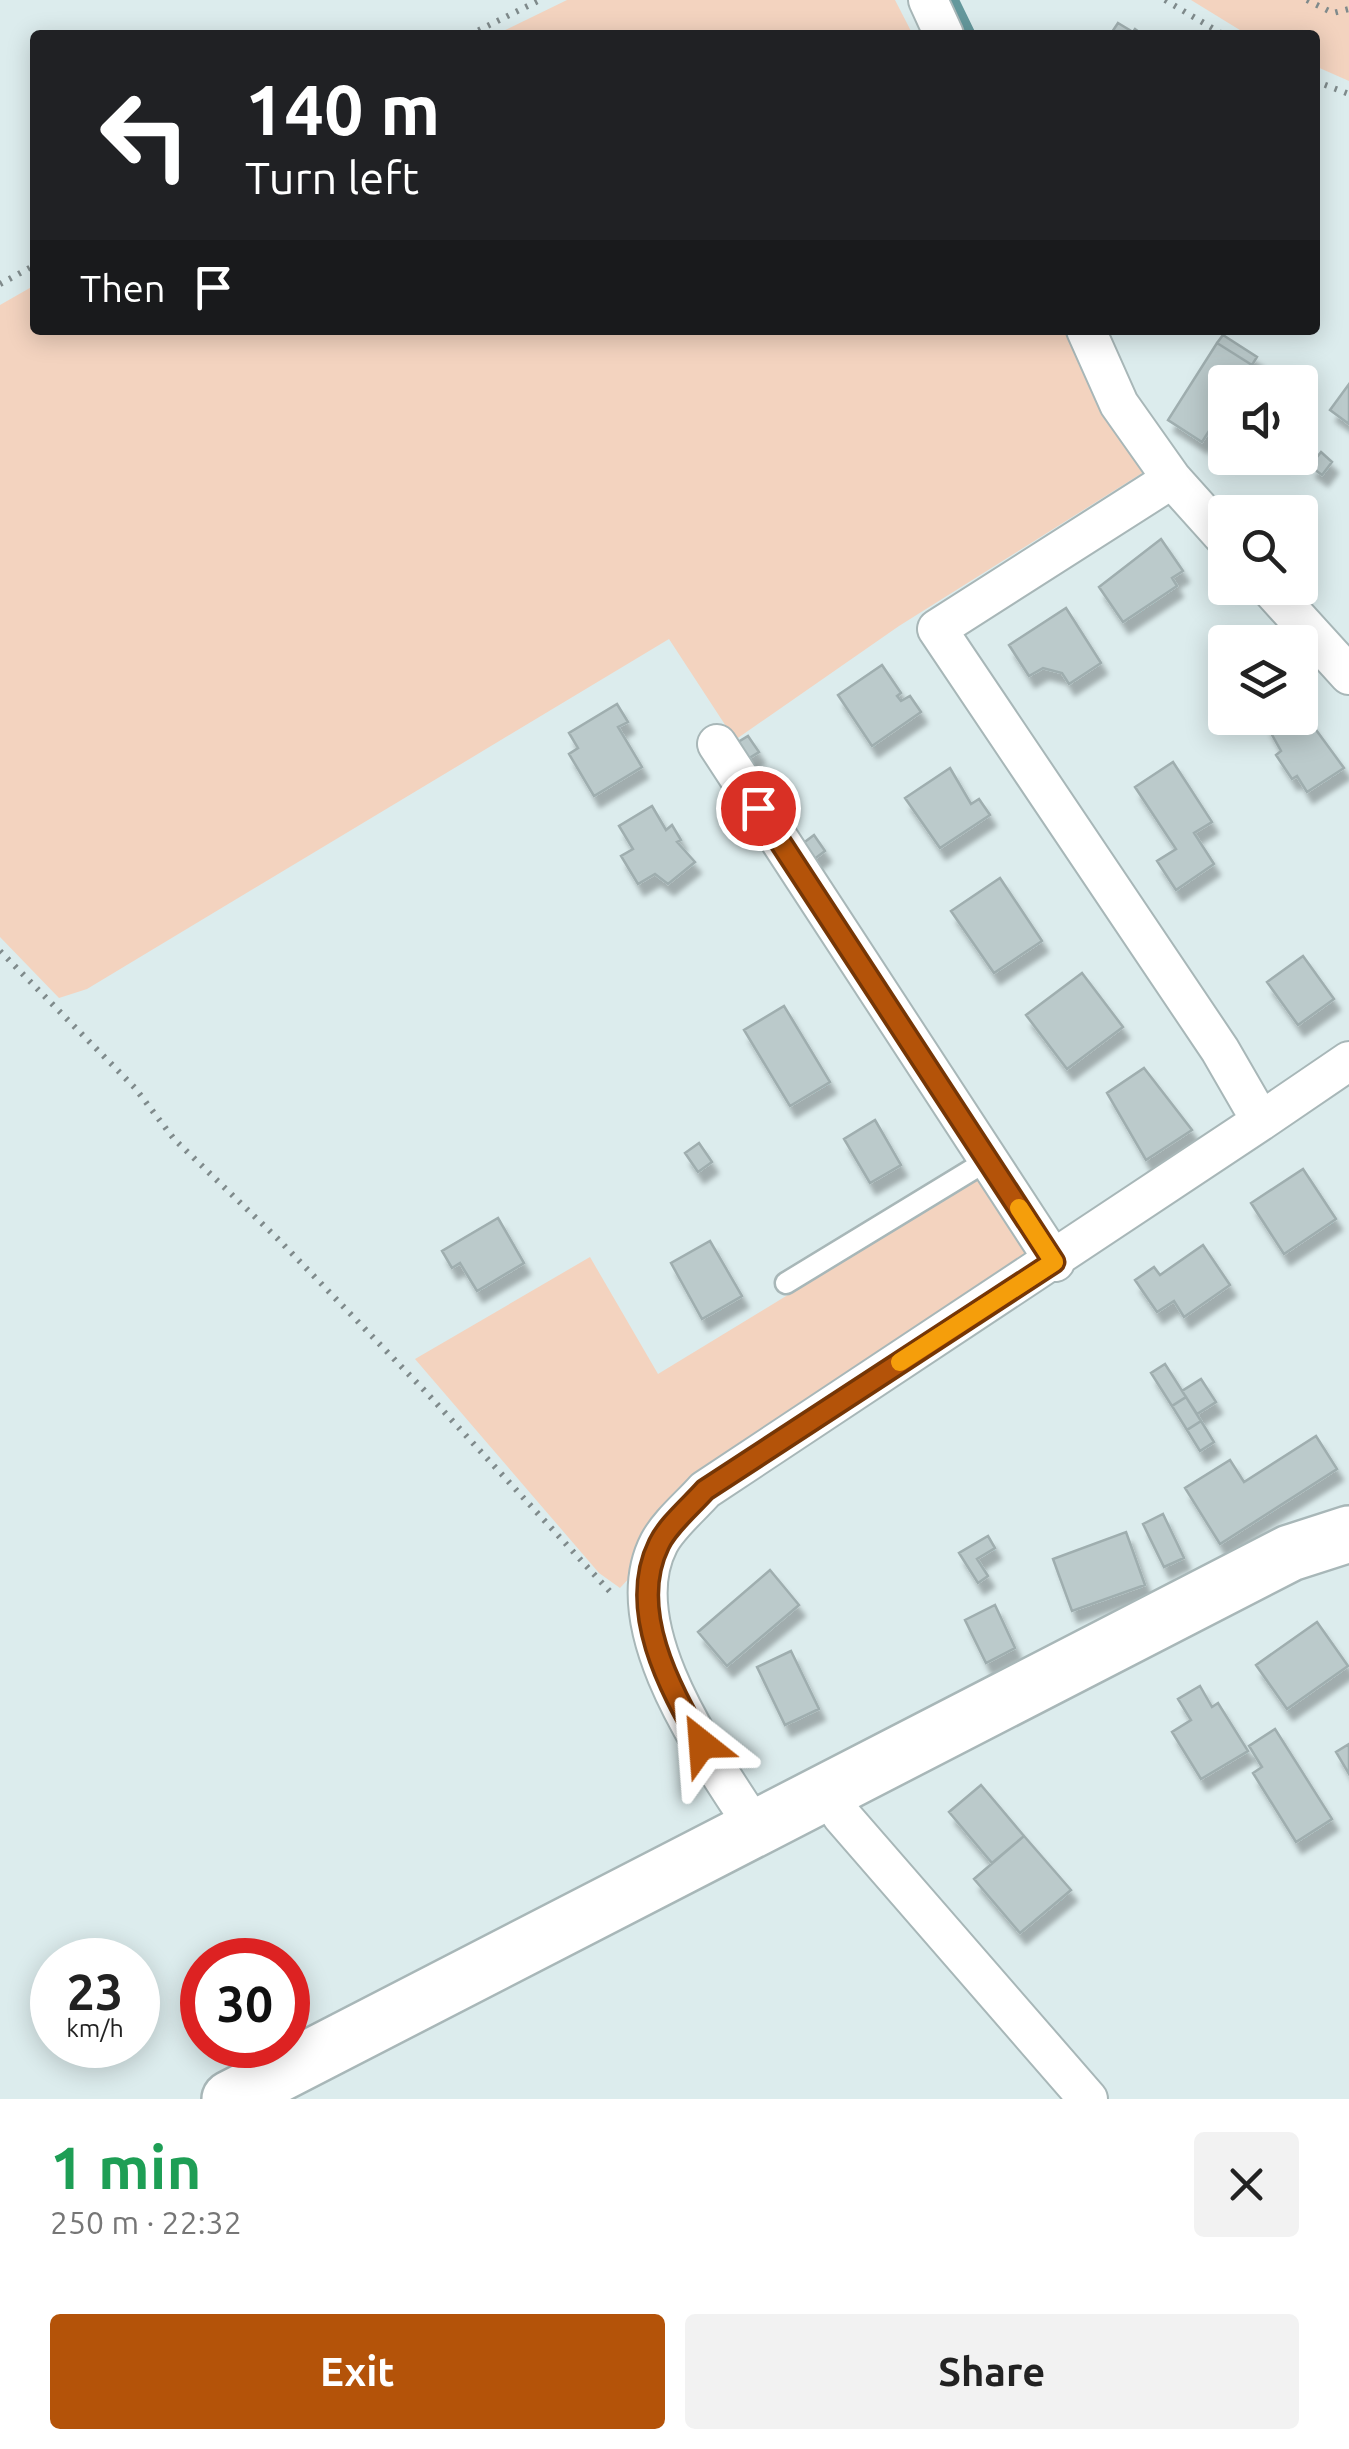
<!DOCTYPE html>
<meta charset="utf-8">
<style>
:root{--surface:#fff;--page:#f2f2f2;--text:#222;--muted:#767676;--accent:#b45309}
body{margin:0;font-family:Ubuntu,sans-serif;background:var(--page);color:var(--text);height:100vh;display:flex;flex-direction:column;font-size:38px;white-space:nowrap}
*{box-sizing:border-box;margin:0}
p{font-size:32px;color:var(--muted)}
.icon{flex:none;width:55px;height:55px;fill:none;stroke:currentColor;stroke-width:2;stroke-linecap:round;stroke-linejoin:round}
.map{position:relative;height:2099px;overflow:hidden}
.drawer{display:flex;flex-direction:column;background:var(--surface);flex:1}
.drawer>*{flex:none}
.banner{position:absolute;left:30px;top:30px;width:1290px;height:305px;border-radius:10px;box-shadow:0 5px 25px #0003;background:#202124;color:#fff;overflow:hidden}
.tools{position:absolute;left:1208px;top:365px;display:grid;gap:20px}
.tools a{display:grid;place-items:center;width:110px;height:110px;border-radius:10px;background:var(--surface);box-shadow:0 5px 25px #0003;font-size:50px}
.speed{position:absolute;left:30px;top:1938px;display:flex;gap:20px;font-size:50px;font-weight:700;text-align:center}
.speed>*{display:grid;place-content:center;width:130px;height:130px;border-radius:50%;background:var(--surface);box-shadow:0 5px 25px #0003;line-height:1}
.speed small{font-size:25px;font-weight:400}
.speed .limit{border:15px solid #d22;background:#fff;color:#111}
.pin{position:absolute;display:grid;place-items:center;width:85px;height:85px;color:#fff;margin:-42px;border:5px solid #fff;border-radius:50%;box-shadow:0 2px 10px #0007}
.me{position:absolute;width:110px;margin:-55px;rotate:332deg;stroke-linejoin:round;filter:drop-shadow(0 0 8px #0008)}
.turn{display:flex;align-items:center;gap:35px;height:210px;padding:0 50px;font-size:45px}
.turn .icon{width:130px;height:130px;stroke-width:2.5}
.turn b{display:block;font-size:70px;line-height:85px}
.then{display:flex;align-items:center;height:95px;padding:0 50px;background:#0003;gap:20px;font-size:38px}
.round{display:grid;place-items:center;flex:none;width:105px;height:105px;border-radius:10px;background:var(--page)}
.headline{display:flex;align-items:center;justify-content:space-between;height:170px;padding:0 50px}
h1{font-size:60px;font-weight:700;line-height:75px;color:#1e9e55}
.cta{display:flex;gap:20px;margin-top:auto;padding:20px 50px}
.cta a{flex:1;height:115px;border-radius:10px;background:var(--accent);color:#fff;font-size:40px;font-weight:700;line-height:115px;text-align:center}
.cta a+a{background:var(--page);color:var(--text)}
.map>svg:first-child{display:block}
.green{fill:#f3d3bf}
.lines{fill:none;stroke-linecap:round;stroke-linejoin:round}
.stream{stroke:#64989c;stroke-width:10}
.building{fill:#bbcacb;stroke:#9faeaf;stroke-width:2.5;filter:url(#shadow)}
.lane-casing{stroke:#a8b7b8;stroke-width:25}
.street-casing{stroke:#a8b7b8;stroke-width:42}
.secondary-casing{stroke:#a8b7b8;stroke-width:60}
.path{stroke:#7f8a8b;stroke-width:6;stroke-dasharray:2.5 8;stroke-linecap:butt}
.lane{stroke:#fff;stroke-width:20}
.street{stroke:#fff;stroke-width:38}
.secondary{stroke:#fff;stroke-width:55}
.route-casing{stroke:#753606;stroke-width:25}
.route{stroke:#b45309;stroke-width:18}
.slow{stroke:#f59e0b;stroke-width:18}
</style>
<div class="map">
<svg width="1349" height="2099" viewBox="0 0 1349 2099">
<defs>
<filter id="shadow"><feDropShadow dx="6" dy="11" stdDeviation="2.5" flood-color="#0004"/></filter>
</defs>
<rect width="100%" height="100%" fill="#dceced"/>
<path class="green" d="M 567,0 L 895,0 L 913,35 L 495,35 Z
M 1191,0 L 1349,0 L 1349,81 L 1315,66 L 1315,35 L 1248,35 Z
M 35,285 L 35,330 L 1064,330 L 1147,470 L 899,626 L 735,740 L 669,639 L 87,989 L 59,998 L 0,937 L 0,305 Z
M 983,1176 L 1022,1230 L 1028,1266 L 688,1497 L 643,1563 L 620,1588 L 599,1573 L 415,1359 L 590,1257 L 658,1374 Z"/>
<g class="lines">
<path class="stream" d="M 954,0 L 971,35"/>
</g>
<path class="building" d="M 1118,23 L 1133,32 L 1135,29 L 1143,35 L 1110,35 Z
M 1223,335 L 1257,357 L 1252,365 L 1217,343 Z
M 1217,343 L 1252,365 L 1240,382 L 1225,382 L 1225,406 L 1202,442 L 1168,420 Z
M 1349,384 L 1349,424 L 1330,410 Z
M 1321,452 L 1332,462 L 1322,475 L 1310,466 Z
M 1161,539 L 1183,571 L 1172,578 L 1177,586 L 1123,622 L 1099,587 Z
M 1066,608 L 1101,663 L 1069,684 L 1062,673 L 1043,668 L 1029,676 L 1009,645 Z
M 882,665 L 901,693 L 897,696 L 901,701 L 910,696 L 921,712 L 872,746 L 838,695 Z
M 617,704 L 628,722 L 618,727 L 642,767 L 594,796 L 569,754 L 578,748 L 569,733 Z
M 1300,708 L 1344,768 L 1307,792 L 1297,776 L 1292,779 L 1276,755 L 1281,751 L 1266,724 L 1276,718 L 1300,718 Z
M 748,736 L 759,752 L 746,760 L 735,744 Z
M 1173,762 L 1212,822 L 1194,833 L 1214,864 L 1176,890 L 1157,861 L 1176,849 L 1135,787 Z
M 950,768 L 971,804 L 979,799 L 990,815 L 940,848 L 905,798 Z
M 652,806 L 666,830 L 672,825 L 681,840 L 677,842 L 695,862 L 668,884 L 655,874 L 638,884 L 621,856 L 633,849 L 619,826 Z
M 814,835 L 825,851 L 813,860 L 802,844 Z
M 1000,878 L 1042,941 L 994,973 L 951,911 Z
M 1303,956 L 1334,999 L 1298,1025 L 1267,982 Z
M 1082,973 L 1123,1027 L 1067,1069 L 1026,1015 Z
M 784,1006 L 830,1082 L 790,1106 L 744,1030 Z
M 1144,1068 L 1192,1130 L 1146,1160 L 1107,1093 Z
M 875,1120 L 901,1165 L 870,1183 L 844,1139 Z
M 699,1143 L 712,1162 L 698,1172 L 685,1153 Z
M 1303,1169 L 1336,1219 L 1284,1254 L 1251,1203 Z
M 498,1218 L 524,1263 L 477,1291 L 460,1263 L 452,1268 L 442,1251 Z
M 710,1241 L 742,1296 L 702,1319 L 671,1263 Z
M 1203,1245 L 1230,1285 L 1184,1317 L 1174,1301 L 1157,1312 L 1135,1280 L 1154,1267 L 1160,1275 Z
M 1165,1364 L 1186,1397 L 1172,1406 L 1151,1373 Z
M 1201,1379 L 1216,1402 L 1197,1414 L 1182,1391 Z
M 1186,1397 L 1201,1421 L 1187,1430 L 1172,1406 Z
M 1201,1421 L 1214,1442 L 1200,1451 L 1187,1430 Z
M 1316,1436 L 1337,1469 L 1220,1544 L 1185,1488 L 1230,1460 L 1244,1482 Z
M 1163,1514 L 1184,1558 L 1164,1567 L 1143,1524 Z
M 1126,1532 L 1145,1585 L 1072,1611 L 1053,1559 Z
M 988,1536 L 995,1548 L 977,1559 L 988,1576 L 978,1583 L 959,1553 Z
M 770,1570 L 799,1605 L 727,1666 L 698,1632 Z
M 995,1605 L 1015,1648 L 986,1663 L 965,1620 Z
M 1317,1622 L 1348,1666 L 1287,1709 L 1256,1665 Z
M 791,1651 L 819,1709 L 785,1725 L 757,1667 Z
M 1200,1686 L 1212,1707 L 1218,1703 L 1248,1751 L 1201,1779 L 1172,1732 L 1191,1720 L 1178,1699 Z
M 1275,1729 L 1332,1819 L 1296,1842 L 1253,1773 L 1262,1767 L 1249,1746 Z
M 1349,1744 L 1349,1774 L 1336,1752 Z
M 981,1785 L 1024,1836 L 992,1863 L 949,1812 Z
M 1024,1836 L 1071,1890 L 1020,1933 L 974,1879 Z"/>
<g class="lines">
<g class="lane-casing">
<path id="lane" d="M 786,1283 L 988,1160"/>
</g>
<g class="street-casing">
<path id="street" d="M 928,0 L 944,35
M 1086,330 L 1119,404 L 1172,479 L 1225,538
M 1172,479 L 937,629 L 1220,1050 L 1261,1121 L 1349,1061
M 1270,588 L 1349,675
M 717,744 L 1055,1262
M 826,1790 L 842,1816 L 1088,2099
M 754,1826 C 709,1756 615,1628 659,1543 C 669,1524 691,1506 705,1490 L 1261,1121"/>
</g>
<g class="secondary-casing">
<path id="secondary" d="M 230,2099 L 1290,1553 L 1349,1534"/>
</g>
<path class="path" d="M 1165,0 L 1224,35
M 1307,0 L 1333,13 L 1349,9
M 469,35 L 540,0
M 1315,81 L 1349,94
M 0,284 L 35,265
M 0,951 L 135,1088 L 174,1139 L 278,1239 L 424,1390 L 614,1596"/>
<use href="#lane" class="lane"/>
<use href="#street" class="street"/>
<use href="#secondary" class="secondary"/>
</g>
<g class="lines">
<g class="route-casing">
<path id="route" d="M 702,1744 C 669,1687 627,1609 659,1544 C 668,1525 691,1506 705,1490 L 1054,1262 L 758,808"/>
</g>
<use href="#route" class="route"/>
<path class="slow" d="M 900,1362 L 1054,1262 L 1019,1208"/>
</g>
</svg>
<div class="tools">
<a><svg class="icon" aria-label="sound" viewBox="0 0 24 24"><path d="M4 9h4l5-4v14l-5-4H4zM17 9q2 3 0 6"/></svg></a>
<a><svg class="icon" aria-label="search" viewBox="0 0 24 24"><circle cx="10" cy="10" r="6"/><path d="M15 15l6 6"/></svg></a>
<a><svg class="icon" aria-label="layers" viewBox="0 0 24 24"><path d="M12 4l9 5-9 5-9-5zM3 14l9 5 9-5"/></svg></a>
</div>
<div class="speed"><div>23<small>km/h</small></div><div class="limit">30</div></div>
<div class="pin" style="left:758px;top:808px;background:#d93025"><svg class="icon" aria-label="arrive" viewBox="0 0 24 24"><path d="M6 21V4h12l-3 4 3 4H6"/></svg></div>
<svg class="me" style="left:702px;top:1744px" viewBox="-20 -20 40 40"><path d="M0-17L14 15 0 8-14 15z" fill="#b45309" stroke="#fff" stroke-width="4"/></svg>
<div class="banner">
<div class="turn"><svg class="icon" aria-label="left" viewBox="0 0 24 24"><path d="M17 20v-9H6M10 6l-5 5 5 5"/></svg><div><b>140 m</b>Turn left</div></div>
<div class="then">Then<svg class="icon" aria-label="arrive" viewBox="0 0 24 24"><path d="M6 21V4h12l-3 4 3 4H6"/></svg></div>
</div>
</div>
<section class="drawer">
<div class="headline"><div><h1>1 min</h1><p>250 m · 22:32</p></div><a class="round"><svg class="icon" aria-label="close" viewBox="0 0 24 24"><path d="M6 6l12 12M18 6L6 18"/></svg></a></div>
<div class="cta"><a>Exit</a><a>Share</a></div>
</section>
